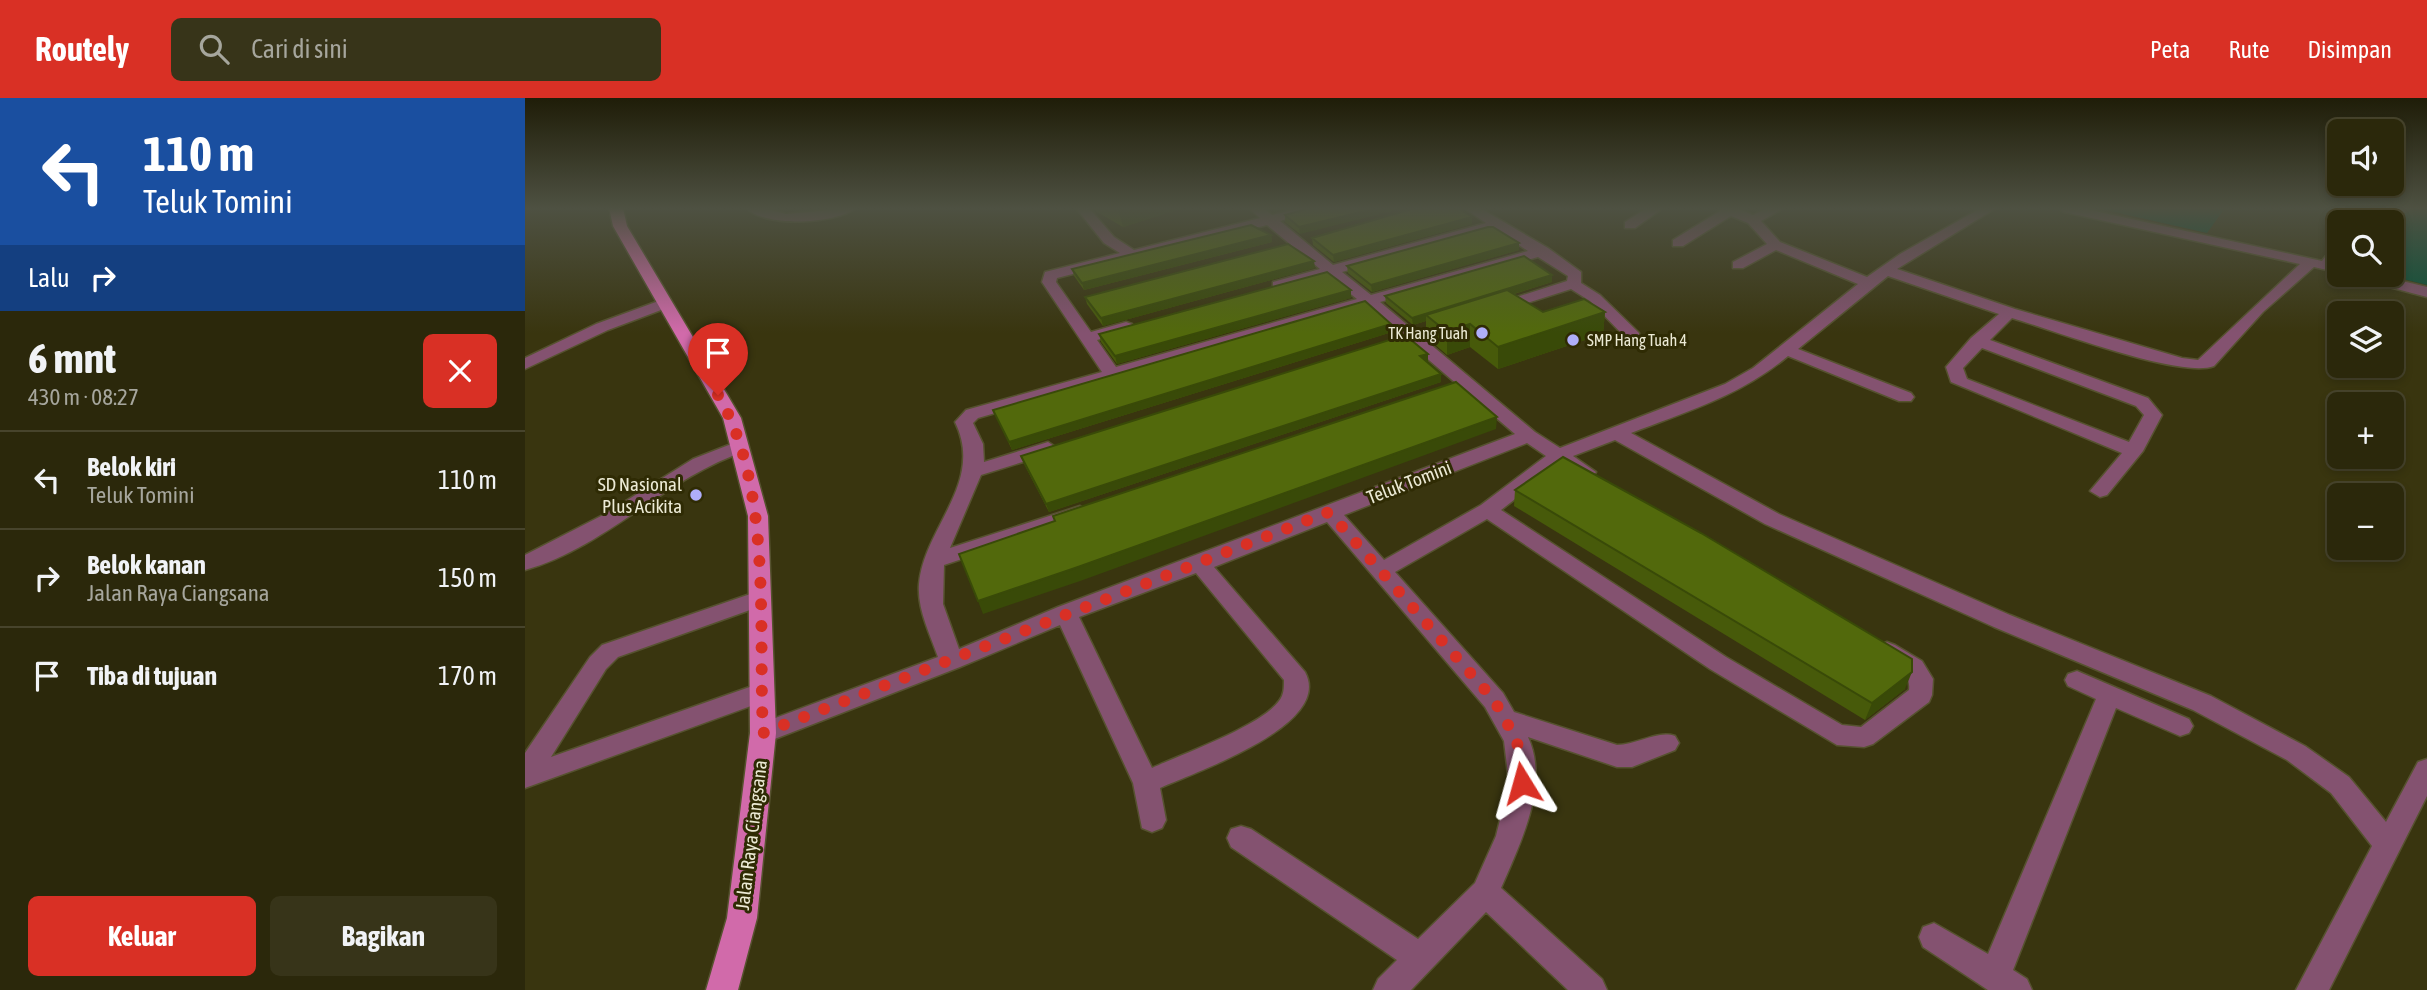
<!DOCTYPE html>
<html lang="id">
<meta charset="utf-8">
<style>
:root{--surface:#2b280b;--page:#373419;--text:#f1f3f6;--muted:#a6a69d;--line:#47442c;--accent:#d93025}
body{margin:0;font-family:"Asap Condensed",sans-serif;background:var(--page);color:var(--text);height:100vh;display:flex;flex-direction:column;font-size:26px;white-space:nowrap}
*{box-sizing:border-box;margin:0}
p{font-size:23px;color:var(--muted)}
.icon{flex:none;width:38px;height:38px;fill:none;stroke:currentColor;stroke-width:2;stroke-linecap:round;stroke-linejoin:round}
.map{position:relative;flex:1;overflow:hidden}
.panel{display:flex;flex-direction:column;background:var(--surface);width:525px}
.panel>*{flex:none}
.hud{background:#1a4fa0;color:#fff;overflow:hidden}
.buttons{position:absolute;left:1802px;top:21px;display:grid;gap:14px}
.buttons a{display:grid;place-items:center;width:77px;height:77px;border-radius:10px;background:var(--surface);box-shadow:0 4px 10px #0003,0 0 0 2px var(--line);font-size:35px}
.pin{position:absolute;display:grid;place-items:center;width:60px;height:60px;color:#fff;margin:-72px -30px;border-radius:50% 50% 50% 0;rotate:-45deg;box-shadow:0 0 7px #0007}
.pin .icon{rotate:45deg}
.me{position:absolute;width:77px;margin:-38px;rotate:352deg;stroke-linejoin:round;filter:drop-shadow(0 0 5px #0008)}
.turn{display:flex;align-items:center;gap:24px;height:147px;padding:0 28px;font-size:32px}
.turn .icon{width:91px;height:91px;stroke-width:2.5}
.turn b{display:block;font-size:49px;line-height:60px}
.then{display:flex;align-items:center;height:66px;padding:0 28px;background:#0003;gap:14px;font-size:26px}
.round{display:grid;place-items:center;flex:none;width:74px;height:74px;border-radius:10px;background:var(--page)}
.headline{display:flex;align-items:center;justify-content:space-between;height:119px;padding:0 28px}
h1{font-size:42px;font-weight:700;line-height:52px}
.primary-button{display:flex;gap:14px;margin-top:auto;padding:14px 28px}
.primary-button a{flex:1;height:80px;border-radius:10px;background:var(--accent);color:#fff;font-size:28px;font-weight:700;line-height:80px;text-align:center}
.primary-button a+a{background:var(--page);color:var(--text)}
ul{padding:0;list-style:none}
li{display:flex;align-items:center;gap:21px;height:98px;padding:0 28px;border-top:2px solid var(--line)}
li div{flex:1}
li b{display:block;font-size:26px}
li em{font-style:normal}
header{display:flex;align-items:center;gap:42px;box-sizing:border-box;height:98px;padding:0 35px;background:var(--accent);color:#fff}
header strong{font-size:33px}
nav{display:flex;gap:38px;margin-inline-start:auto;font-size:24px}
.search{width:490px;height:63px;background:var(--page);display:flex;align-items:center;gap:18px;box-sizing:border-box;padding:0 24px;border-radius:10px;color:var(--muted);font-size:26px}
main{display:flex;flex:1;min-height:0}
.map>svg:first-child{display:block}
.green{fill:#005239}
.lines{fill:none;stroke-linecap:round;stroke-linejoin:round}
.minor-casing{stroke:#56522f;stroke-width:3}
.major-casing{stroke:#56522f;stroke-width:3}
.minor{fill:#845270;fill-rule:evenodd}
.major{fill:#d16aaa;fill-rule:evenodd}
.wall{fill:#475a0a}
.shaded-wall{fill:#394a08}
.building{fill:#52690c;stroke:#394a08;stroke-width:2}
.route{stroke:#d93025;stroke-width:12;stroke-dasharray:0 21.6}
.poi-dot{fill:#afaefa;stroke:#2f2b04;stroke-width:2.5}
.labels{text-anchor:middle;stroke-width:6;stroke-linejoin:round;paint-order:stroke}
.far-poi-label{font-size:16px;fill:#ecead5;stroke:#2f2b04;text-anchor:end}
.street-label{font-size:19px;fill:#ecead5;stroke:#2f2b04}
.poi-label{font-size:19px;fill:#ecead5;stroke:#2f2b04;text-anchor:end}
</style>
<header>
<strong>Routely</strong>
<div class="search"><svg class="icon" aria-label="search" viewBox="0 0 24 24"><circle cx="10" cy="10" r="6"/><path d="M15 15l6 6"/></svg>Cari di sini</div>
<nav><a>Peta</a><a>Rute</a><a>Disimpan</a></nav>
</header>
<main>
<section class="panel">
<div class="hud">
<div class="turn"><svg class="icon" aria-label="left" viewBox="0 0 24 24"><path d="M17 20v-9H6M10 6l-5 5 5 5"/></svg><div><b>110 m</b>Teluk Tomini</div></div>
<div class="then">Lalu<svg class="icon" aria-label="right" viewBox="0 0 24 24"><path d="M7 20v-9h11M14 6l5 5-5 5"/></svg></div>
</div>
<div class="headline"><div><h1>6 mnt</h1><p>430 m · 08:27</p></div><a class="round" style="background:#d93025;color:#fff"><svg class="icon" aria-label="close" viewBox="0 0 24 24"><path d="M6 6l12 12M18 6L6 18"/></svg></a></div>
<ul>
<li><svg class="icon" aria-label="left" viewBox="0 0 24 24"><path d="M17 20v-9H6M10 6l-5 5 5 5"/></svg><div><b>Belok kiri</b><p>Teluk Tomini</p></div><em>110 m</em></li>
<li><svg class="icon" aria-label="right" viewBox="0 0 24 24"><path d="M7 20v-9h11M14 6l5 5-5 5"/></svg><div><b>Belok kanan</b><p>Jalan Raya Ciangsana</p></div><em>150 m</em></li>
<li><svg class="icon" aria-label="arrive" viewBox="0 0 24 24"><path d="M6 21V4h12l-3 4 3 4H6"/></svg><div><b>Tiba di tujuan</b></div><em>170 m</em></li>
</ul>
<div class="primary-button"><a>Keluar</a><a>Bagikan</a></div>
</section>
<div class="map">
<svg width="1902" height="892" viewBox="0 0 1902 892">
<rect width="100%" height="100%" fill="#39350f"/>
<path class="green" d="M 1572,110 L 1700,110 L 1682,135 Z
M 1870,110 L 1902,110 L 1902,187 L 1862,177 L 1867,177 L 1867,124 L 1854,124 Z"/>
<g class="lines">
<g class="minor-casing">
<path id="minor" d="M 221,110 L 237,110 L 261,116 L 331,110 C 310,126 241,130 221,110 Z
M 551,110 L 564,110 L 589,139 L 609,152 L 735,120 L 724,110 L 738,110 L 747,117 L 777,110 L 798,110 L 755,123 L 808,167 L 961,125 L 939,110 L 955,110 L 1023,150 L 1056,174 L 1056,185 L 1075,197 L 1114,235 L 1114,241 L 1102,241 L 1065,203 L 1046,191 L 977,213 L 967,213 L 967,207 L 1042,183 L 1043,178 L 1013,159 L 855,204 L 1010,334 L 1035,350 L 1200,286 L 1228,270 L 1333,186 L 1251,152 L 1218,170 L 1208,170 L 1208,164 L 1242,146 L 1223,125 L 1206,118 L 1158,148 L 1148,148 L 1148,142 L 1195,113 L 1194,110 L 1211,110 L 1228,117 L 1243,110 L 1259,110 L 1236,123 L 1255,144 L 1342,179 L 1375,156 L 1456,110 L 1471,110 L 1372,171 L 1490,211 L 1657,260 L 1673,262 L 1775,166 L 1539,114 L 1533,110 L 1556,110 L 1797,163 L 1810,146 L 1815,145 L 1815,159 L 1810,166 L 1815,167 L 1815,175 L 1789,169 L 1738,214 L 1689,268 C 1655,281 1528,232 1487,220 L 1465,242 L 1623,300 L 1637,317 L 1618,353 L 1582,397 L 1575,399 L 1565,393 L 1597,355 L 1426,284 L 1421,269 L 1446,240 L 1474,216 L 1363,178 L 1273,251 L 1386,295 L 1389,299 L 1386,303 L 1374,303 L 1263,258 C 1217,297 1161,314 1106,335 L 1254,416 L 1485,517 L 1686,598 L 1780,648 L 1824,679 L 1861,724 L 1893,664 L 1902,661 L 1902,698 L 1804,892 L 1771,892 L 1847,748 L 1806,695 L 1762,662 L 1668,612 L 1469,529 L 1240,426 L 1090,342 L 1048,358 L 1071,374 L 1068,378 L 1054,378 L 1035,366 L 976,412 L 1201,559 L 1317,627 L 1336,629 L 1384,592 C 1387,569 1360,570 1350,553 L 1354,547 L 1362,544 L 1370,547 L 1397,563 L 1408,581 L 1407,597 L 1404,604 L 1348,646 L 1339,649 L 1312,647 L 1185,571 L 962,421 L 870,474 L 978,595 L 989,614 L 1092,647 C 1112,647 1132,632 1150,638 L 1154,645 L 1150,652 L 1107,669 L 1092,669 L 1003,639 C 1025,687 995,746 976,790 L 1077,881 L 1082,892 L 1043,892 L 961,814 L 886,892 L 848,892 L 853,881 L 872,862 L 706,749 L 702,740 L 706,731 L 716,728 L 726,731 L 893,841 L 950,785 L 971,738 L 984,685 L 979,643 L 960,609 L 802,424 L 689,469 L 780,574 C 809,627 670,674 635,690 L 641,722 L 637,730 L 627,734 L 617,730 L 608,685 L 535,527 L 435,569 L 247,642 L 238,645 L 229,642 L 225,635 L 229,628 L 413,559 C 405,536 392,511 394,486 C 399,429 460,385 430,324 L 441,312 L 577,274 L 517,184 L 520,174 L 595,155 L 579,145 ZM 742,127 L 795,171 L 748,184 L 748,190 L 803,178 L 832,201 L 591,269 L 572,242 L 607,232 L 607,226 L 601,224 L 566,234 L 531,184 L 532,180 ZM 970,131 L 1003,153 L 846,197 L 817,174 ZM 841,208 L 990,336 L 533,509 L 434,551 L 418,506 L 419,467 L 562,419 L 565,414 L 555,408 L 425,450 L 456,377 L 530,354 L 532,350 L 523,344 L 459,364 L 458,346 L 448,325 L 453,320 ZM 1457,250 L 1611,308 L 1619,317 L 1604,344 L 1442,281 L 1438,270 ZM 1002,345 L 1021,358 L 956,407 L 859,462 L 819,417 ZM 671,475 L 759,582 C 759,590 759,597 754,603 C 736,628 657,656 627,670 L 554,519 Z
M 1122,110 L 1138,110 L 1110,130 L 1100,130 L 1100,124 Z
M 1870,110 L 1884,110 L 1867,126 L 1855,124 Z
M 1828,177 L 1852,177 L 1902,189 L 1902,199 L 1830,180 Z
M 139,201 L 147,206 L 144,209 L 83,232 L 0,271 L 0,260 L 71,226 Z
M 214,343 L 223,349 L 221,353 C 141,379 82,449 0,472 L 0,457 L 80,416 L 168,361 Z
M 234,493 L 242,496 L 245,501 L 242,506 L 93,559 L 81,571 L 26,659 L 236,585 L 245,587 L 248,594 L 245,601 L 0,690 L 0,655 L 65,559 L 77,547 Z
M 1552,573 L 1664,621 L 1668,628 L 1664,635 L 1655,638 L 1591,610 L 1488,872 L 1502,881 L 1507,892 L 1463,892 L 1398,849 L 1394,839 L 1398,829 L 1409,825 L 1463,856 L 1571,601 L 1543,588 L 1540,582 L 1543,576 Z"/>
</g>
<g class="major-casing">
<path id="major" d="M 84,110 L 98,110 L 102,128 L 216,320 L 243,418 L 251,635 L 232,820 L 213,892 L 181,892 L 202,820 L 225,635 L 223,418 L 198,320 L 88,128 Z"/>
</g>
<use href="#minor" class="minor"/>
<use href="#major" class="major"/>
</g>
<path class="wall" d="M 565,110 L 658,110 L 598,129 Z
M 785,110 L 775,136 L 760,124 L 760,117 Z
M 947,126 L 809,164 L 788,147 L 787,140 Z
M 746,137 L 747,144 L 559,192 L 549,178 L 547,171 Z
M 994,152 L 847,194 L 823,175 L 822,168 Z
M 790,170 L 578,228 L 562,206 L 560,199 Z
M 1027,184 L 989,196 L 1018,214 L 1080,214 L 1078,236 L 973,271 L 945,249 L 922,257 L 901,239 L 901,223 L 888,227 L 861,205 L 860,198 Z
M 826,200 L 592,266 L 576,244 L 574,236 Z
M 866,226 L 867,234 L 487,352 L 468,312 Z
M 903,256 L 903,263 L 902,264 L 916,276 L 916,284 L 524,414 L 499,366 L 496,358 Z
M 990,392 L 1380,591 L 1340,622 L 989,408 Z"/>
<path class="shaded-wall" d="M 593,110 L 658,110 L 598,129 Z
M 747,110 L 767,110 L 748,114 Z
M 853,110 L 880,110 L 775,136 L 774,129 Z
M 947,119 L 947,126 L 809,164 L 808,157 Z
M 746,137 L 747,144 L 559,192 L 557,185 Z
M 994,145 L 994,152 L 847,194 L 846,187 Z
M 789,163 L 790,170 L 578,228 L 576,220 Z
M 1027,177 L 1027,184 L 906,221 L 901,217 L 901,223 L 888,227 L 887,220 Z
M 826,192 L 826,200 L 592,266 L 590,258 Z
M 1080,214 L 1078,236 L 973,271 L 973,249 Z
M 866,226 L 867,234 L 487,352 L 484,344 Z
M 945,226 L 945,249 L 922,257 L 922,234 Z
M 903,256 L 903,263 L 895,266 L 895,258 Z
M 916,276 L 916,284 L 524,414 L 521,406 Z
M 972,319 L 971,331 L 558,482 L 458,516 L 453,503 Z
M 1387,574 L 1380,591 L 1340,622 L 1347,605 Z"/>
<path class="building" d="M 785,110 L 853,110 L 774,129 L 760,117 Z
M 890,110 L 933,110 L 947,119 L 808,157 L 787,140 Z
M 726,127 L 746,137 L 557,185 L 547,171 Z
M 963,129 L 968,129 L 994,145 L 846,187 L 822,168 Z
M 763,146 L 789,163 L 576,220 L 560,199 Z
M 999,158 L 1027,177 L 887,220 L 860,198 Z
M 802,174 L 826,192 L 590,258 L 574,236 Z
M 982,192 L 1018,214 L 1059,201 L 1080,214 L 973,249 L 945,226 L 922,234 L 901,217 Z
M 840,203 L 866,226 L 484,344 L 468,312 Z
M 880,237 L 903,256 L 895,258 L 916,276 L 521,406 L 496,358 Z
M 931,284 L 972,319 L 553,469 L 453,503 L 434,456 L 530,423 L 528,418 Z
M 1038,359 L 1176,435 L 1387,561 L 1387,574 L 1347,605 L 990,392 Z"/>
<linearGradient id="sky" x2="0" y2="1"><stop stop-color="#1f1d08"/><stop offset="0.47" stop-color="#4e5142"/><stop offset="1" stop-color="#4e5142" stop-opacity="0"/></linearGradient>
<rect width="1902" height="235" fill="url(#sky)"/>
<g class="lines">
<path class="route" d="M 193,297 C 248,389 233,530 238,635 L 804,414 L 969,602 L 992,643 L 997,685"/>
</g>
<g class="poi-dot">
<circle cx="957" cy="235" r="7"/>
<circle cx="1048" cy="242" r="7"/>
<circle cx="171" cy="397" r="7"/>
</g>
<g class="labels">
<g class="far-poi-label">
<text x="943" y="241">TK Hang Tuah</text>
<text x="1062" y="248" text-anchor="start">SMP Hang Tuah 4</text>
</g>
<g class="street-label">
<text transform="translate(884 384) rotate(-21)" y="7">Teluk Tomini</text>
<text transform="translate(226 737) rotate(-83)" y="7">Jalan Raya Ciangsana</text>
</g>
<g class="poi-label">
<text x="157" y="393">SD Nasional<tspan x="157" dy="22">Plus Acikita</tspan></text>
</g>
</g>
</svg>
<div class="buttons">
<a><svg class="icon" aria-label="sound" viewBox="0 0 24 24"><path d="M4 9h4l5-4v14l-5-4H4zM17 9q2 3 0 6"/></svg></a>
<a><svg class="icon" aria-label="search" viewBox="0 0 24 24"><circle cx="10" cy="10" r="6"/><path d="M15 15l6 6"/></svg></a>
<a><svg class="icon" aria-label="layers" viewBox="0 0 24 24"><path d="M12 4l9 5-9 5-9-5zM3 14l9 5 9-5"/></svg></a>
<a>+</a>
<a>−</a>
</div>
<div class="pin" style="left:193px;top:297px;background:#d93025"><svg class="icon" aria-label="arrive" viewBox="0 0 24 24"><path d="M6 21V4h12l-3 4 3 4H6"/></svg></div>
<svg class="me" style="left:997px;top:685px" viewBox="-20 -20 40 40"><path d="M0-17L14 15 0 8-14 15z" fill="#d93025" stroke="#fff" stroke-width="4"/></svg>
</div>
</main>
